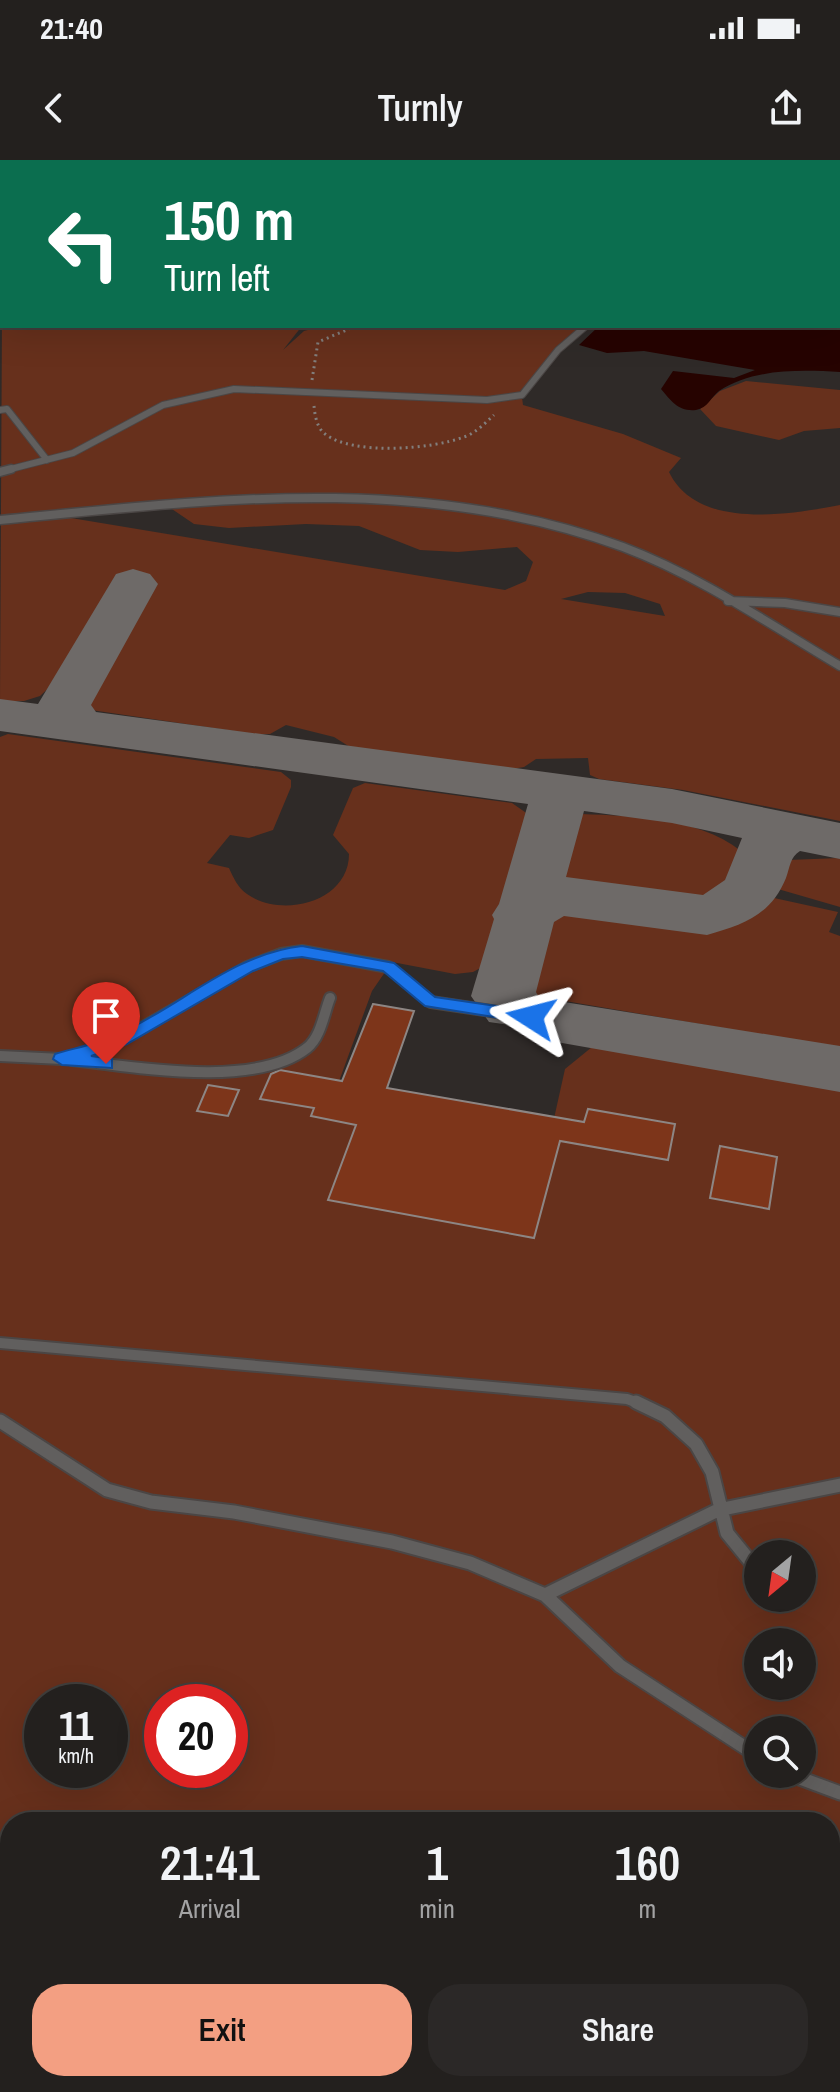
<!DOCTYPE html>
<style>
:root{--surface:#23201e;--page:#2b2827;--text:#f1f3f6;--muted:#a3a3a4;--line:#403e3c;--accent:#f39f82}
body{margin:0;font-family:"Archivo Narrow",sans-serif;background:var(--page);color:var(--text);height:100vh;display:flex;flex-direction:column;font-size:30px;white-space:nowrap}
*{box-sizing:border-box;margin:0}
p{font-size:26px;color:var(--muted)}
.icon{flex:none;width:44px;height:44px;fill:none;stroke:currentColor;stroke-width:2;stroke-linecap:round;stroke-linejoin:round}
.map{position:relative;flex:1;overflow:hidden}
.sheet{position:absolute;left:0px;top:1652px;width:840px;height:280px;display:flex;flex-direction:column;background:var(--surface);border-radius:32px 32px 0 0;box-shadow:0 8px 32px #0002,0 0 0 2px var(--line)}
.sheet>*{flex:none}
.banner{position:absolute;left:0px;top:0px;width:840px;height:168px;box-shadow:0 8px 32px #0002,0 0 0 2px var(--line);background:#0b6e4f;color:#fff;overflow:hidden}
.needle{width:52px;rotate:209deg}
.buttons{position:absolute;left:744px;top:1380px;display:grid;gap:16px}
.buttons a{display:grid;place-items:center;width:72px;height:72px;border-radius:50%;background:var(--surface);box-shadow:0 8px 32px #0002,0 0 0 2px var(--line);font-size:40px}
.speed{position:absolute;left:24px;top:1524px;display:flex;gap:16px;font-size:40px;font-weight:700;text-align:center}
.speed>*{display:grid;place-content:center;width:104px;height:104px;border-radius:50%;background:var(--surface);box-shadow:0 8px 32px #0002,0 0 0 2px var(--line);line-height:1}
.speed small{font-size:20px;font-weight:400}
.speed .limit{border:12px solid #d22;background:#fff;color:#111}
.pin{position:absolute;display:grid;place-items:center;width:68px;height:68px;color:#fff;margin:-82px -34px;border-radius:50% 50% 50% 0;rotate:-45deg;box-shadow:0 0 8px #0007}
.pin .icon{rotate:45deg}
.me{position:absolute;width:88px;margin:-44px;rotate:279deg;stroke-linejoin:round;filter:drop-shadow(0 0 6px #0008)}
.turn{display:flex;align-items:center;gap:28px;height:168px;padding:0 32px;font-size:36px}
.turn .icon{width:104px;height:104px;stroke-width:2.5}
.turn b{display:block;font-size:56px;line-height:68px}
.eta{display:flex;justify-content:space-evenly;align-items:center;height:136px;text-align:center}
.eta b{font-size:48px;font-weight:600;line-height:56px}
.action{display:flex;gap:16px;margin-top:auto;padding:16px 32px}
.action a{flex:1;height:92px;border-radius:32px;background:var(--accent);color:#111;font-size:32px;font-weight:600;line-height:92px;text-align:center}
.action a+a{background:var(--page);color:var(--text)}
.status{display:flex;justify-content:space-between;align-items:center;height:56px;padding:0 40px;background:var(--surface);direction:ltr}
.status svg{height:22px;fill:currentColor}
header{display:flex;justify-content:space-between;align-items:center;height:104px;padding:0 32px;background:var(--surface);font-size:36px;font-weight:600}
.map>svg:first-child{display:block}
.green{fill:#67301c;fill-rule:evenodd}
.water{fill:#260300}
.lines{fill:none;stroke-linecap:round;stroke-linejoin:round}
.taxiway{fill:#6e6a68;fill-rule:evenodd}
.building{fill:#7d351a;stroke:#8d8684;stroke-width:2}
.lane-far3-casing{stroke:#4b4645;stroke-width:8}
.lane-far2-casing{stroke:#4b4645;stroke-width:11}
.lane-far1-casing{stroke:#4b4645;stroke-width:14}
.lane-casing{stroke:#4b4645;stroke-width:17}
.path{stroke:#827e7c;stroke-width:3;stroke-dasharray:2 4;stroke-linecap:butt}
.lane-far3{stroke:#615f5e;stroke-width:6}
.lane-far2{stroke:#615f5e;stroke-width:8}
.lane-far1{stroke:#615f5e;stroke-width:10}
.lane{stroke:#615f5e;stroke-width:13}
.route{fill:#1a73e8;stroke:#114b97;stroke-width:2}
</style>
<div class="status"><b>21:40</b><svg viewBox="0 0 49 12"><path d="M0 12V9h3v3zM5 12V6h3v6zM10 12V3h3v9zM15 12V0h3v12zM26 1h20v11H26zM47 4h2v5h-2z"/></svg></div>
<header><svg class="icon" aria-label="back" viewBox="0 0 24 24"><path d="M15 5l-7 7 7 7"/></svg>Turnly<svg class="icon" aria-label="share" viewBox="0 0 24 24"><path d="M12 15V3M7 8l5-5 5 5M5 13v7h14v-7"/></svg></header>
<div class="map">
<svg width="840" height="1932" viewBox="0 0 840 1932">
<rect width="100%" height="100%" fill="#2f2a28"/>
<path class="green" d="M 2,152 L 2,166 L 302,166 L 283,190 L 304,171 L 324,166 L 586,166 L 521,230 L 523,245 L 623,274 L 681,298 L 669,312 C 697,370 788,355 840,345 L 840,661 L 683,630 L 599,619 L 590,615 L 588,598 L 536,599 L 524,607 L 512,609 L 350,587 L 334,577 L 286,565 L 270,574 L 254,574 L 91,550 L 87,537 L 145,437 L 40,536 L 24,541 L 0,541 ZM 166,345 L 194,364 L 229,368 L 306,364 L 359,366 L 420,390 L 458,392 L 517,387 L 533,402 L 526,421 L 505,430 L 59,356 ZM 588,432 L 625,433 L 660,444 L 665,456 L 561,439 Z
M 746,221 L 840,230 L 840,268 L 804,271 L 779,280 L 716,266 L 700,249 L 720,231 Z
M 8,574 L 281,612 L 291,620 L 291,627 L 273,670 L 249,678 L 230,675 L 207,703 L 229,708 C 233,717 238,728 247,734 C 282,759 349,742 349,694 L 333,675 L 353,628 L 365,623 L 512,643 L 532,657 L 537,667 L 498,792 L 488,804 L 473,812 L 455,814 L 392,802 L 372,831 L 338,924 L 553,963 L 565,909 L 592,887 L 840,926 L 840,1932 L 0,1932 L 0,577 ZM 758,1394 L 802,1394 L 802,1438 L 758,1438 ZM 758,1482 L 802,1482 L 802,1526 L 758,1526 ZM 42,1542 L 110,1542 L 110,1610 L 42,1610 ZM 162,1542 L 230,1542 L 230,1610 L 162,1610 ZM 758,1570 L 802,1570 L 802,1614 L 758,1614 ZM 10,1662 L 830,1662 L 830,1922 L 10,1922 Z
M 581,654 C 636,656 708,658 749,698 C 748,730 739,738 708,740 C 688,737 667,733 647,731 C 605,728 528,735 556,667 Z
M 840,698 L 840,747 L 771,727 L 776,706 L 788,700 Z
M 765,736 L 838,752 L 829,772 L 840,776 L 840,888 L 536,836 C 502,817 523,792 534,762 L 565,752 L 695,771 L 720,768 L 739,761 Z"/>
<path class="water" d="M 0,0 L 840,0 L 840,59 L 838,2 L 2,2 L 0,125 Z
M 840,107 L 840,212 C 801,210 754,208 719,231 C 711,237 708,248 696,250 C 679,252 671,241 661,229 L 673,211 L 734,218 L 755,210 L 644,191 L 607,193 L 579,185 L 599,166 L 838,166 Z"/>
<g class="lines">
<path class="taxiway" d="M 133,409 L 150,414 L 158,424 L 91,545 L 96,552 L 672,629 L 840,663 L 840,699 L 800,691 C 790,697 790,707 786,718 C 771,755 743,765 707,775 L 564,756 L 554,762 L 536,832 L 539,838 L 840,886 L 840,932 L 545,880 L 522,874 L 518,866 L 489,862 L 471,836 L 494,759 L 492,755 L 499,744 L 528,644 L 0,571 L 0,539 L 38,544 L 116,414 ZM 584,651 L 672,663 L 742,678 L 725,720 L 703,735 L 566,717 Z"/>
</g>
<path class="building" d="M 373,844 L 414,851 L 387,928 L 584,962 L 588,949 L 675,964 L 668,1000 L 560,981 L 534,1078 L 328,1040 L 356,965 L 311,956 L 314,948 L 260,939 L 271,914 L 280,910 L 342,921 Z
M 208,925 L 239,930 L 228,956 L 197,951 Z
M 720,986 L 777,997 L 769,1049 L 710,1038 Z"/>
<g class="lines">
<g class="lane-far3-casing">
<path id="lane-far3" d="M 0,250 L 7,249 L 47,300
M 3,311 L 73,293 L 163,245 L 234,229 L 487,240 L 522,235 L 558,190 L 586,166"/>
</g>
<g class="lane-far2-casing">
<path id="lane-far2" d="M 0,312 L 11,309
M 0,360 C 208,340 421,312 623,387 C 700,416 769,464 840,506
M 728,441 L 785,443 L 840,452"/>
</g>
<g class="lane-far1-casing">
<path id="lane-far1" d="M 0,896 L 62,899 L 94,891 L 121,880 L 247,807 L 281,794 L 302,791 L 388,807 L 431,842 L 531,857
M 72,900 C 134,907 255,929 307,888 C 321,877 324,853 330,838
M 0,1183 L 627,1239 L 641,1244"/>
</g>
<g class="lane-casing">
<path id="lane" d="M 636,1242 L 665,1256 L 696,1284 L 712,1312 L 727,1373 L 758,1411
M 0,1261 L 107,1330 L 151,1342 L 234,1352 L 392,1382 L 470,1403 L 545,1435 L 620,1506 L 758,1596
M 545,1435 L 718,1350 L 840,1325
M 789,1614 L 840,1633
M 0,1784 L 10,1787
M 368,1922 L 394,1932"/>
</g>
<path class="path" d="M 312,220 L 318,182 L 356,166
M 314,246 C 315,256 317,268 325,274 C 354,296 432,289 464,277 C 476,273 485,263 494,255"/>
<use href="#lane-far3" class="lane-far3"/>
<use href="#lane-far2" class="lane-far2"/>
<use href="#lane-far1" class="lane-far1"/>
<use href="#lane" class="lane"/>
</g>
<path class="route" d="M 302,786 L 394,803 L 435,837 L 531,851 L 540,857 L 531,863 L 425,846 L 383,811 L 302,797 L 283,799 L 253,811 L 127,884 L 91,896 L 112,899 L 112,908 L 62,905 L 53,899 L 55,894 C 75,888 96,884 114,876 C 179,848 231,794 302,786 Z"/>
</svg>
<div class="buttons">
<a><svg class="needle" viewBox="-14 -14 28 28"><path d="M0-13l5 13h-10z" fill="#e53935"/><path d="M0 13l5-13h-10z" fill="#a3a3a4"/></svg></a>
<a><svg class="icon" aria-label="sound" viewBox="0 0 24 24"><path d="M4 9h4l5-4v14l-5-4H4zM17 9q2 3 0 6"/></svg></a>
<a><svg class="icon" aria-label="search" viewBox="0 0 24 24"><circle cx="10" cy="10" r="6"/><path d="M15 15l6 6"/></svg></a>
</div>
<div class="speed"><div>11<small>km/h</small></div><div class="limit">20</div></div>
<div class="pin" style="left:106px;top:904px;background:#d93025"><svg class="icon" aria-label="arrive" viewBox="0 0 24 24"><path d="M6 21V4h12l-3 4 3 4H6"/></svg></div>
<svg class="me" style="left:531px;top:857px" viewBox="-20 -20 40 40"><path d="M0-17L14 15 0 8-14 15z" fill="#1a73e8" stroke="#fff" stroke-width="4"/></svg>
<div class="banner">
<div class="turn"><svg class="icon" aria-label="left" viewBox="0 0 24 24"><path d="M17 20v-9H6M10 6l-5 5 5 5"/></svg><div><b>150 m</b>Turn left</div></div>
</div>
<section class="sheet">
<div class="eta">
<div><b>21:41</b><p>Arrival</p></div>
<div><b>1</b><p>min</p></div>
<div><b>160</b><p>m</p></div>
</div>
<div class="action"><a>Exit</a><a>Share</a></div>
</section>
</div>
